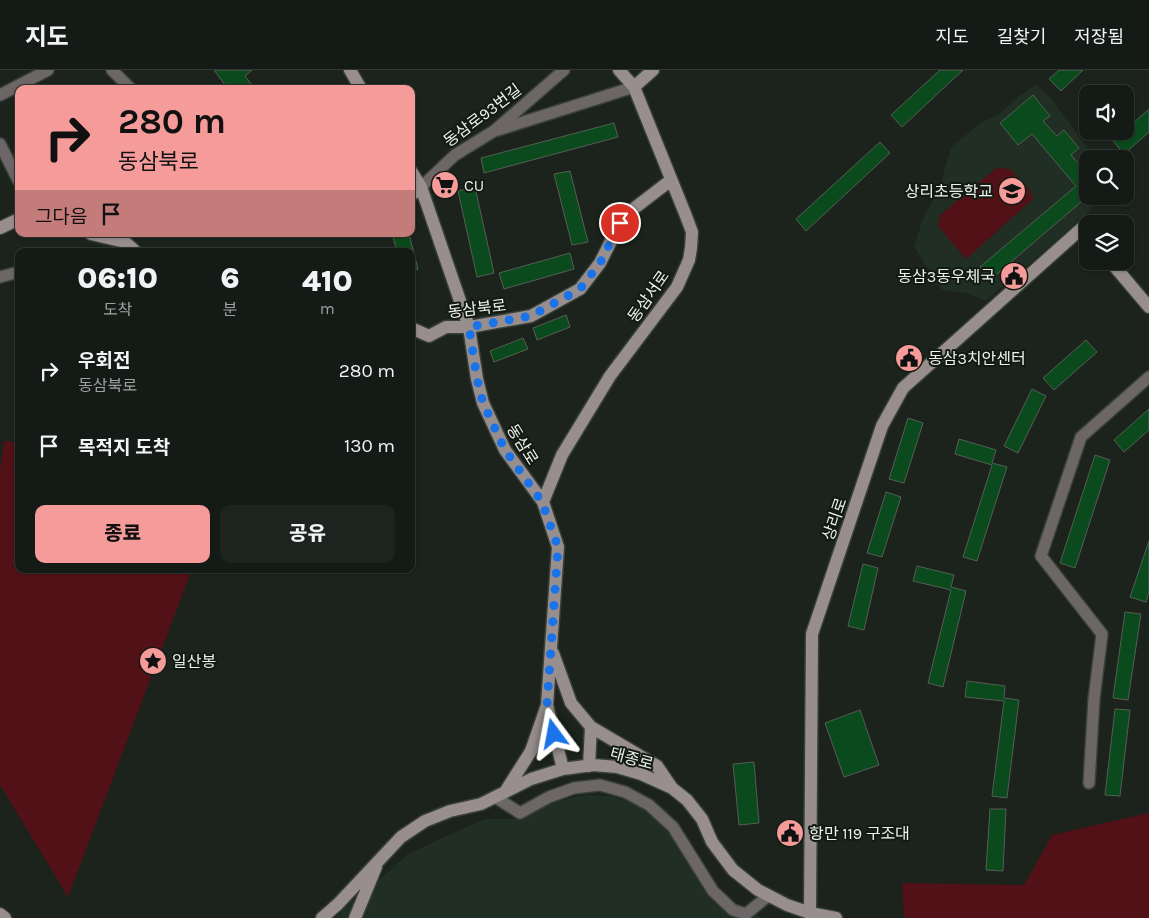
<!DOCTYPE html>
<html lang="ko">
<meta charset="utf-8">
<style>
:root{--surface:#141a15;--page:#1d231e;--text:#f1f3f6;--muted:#9da1a0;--line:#333834;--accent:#f59b99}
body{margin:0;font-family:Karla,"Noto Sans KR",sans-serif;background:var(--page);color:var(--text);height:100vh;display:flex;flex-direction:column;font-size:19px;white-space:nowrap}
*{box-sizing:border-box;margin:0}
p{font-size:16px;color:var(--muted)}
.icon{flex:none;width:28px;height:28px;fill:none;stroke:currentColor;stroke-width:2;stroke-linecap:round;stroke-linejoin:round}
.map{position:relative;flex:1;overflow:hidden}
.drawer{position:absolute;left:15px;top:178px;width:400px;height:325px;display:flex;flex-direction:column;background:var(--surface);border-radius:10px;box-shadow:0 1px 4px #0004,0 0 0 1px var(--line)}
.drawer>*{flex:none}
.banner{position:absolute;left:15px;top:15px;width:400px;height:152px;border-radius:10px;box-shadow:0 1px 4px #0004,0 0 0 1px var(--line);background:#f59b99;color:#111;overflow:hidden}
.controls{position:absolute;left:1079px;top:15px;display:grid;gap:10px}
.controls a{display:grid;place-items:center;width:55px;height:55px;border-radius:10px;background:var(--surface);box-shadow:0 1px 4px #0004,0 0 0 1px var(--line);font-size:25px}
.pin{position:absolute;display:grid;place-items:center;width:42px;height:42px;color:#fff;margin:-21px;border:2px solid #fff;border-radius:50%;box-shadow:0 1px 5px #0007}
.me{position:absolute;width:55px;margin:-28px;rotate:347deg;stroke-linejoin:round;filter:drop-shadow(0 0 4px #0008)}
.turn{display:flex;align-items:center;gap:18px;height:105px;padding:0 20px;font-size:22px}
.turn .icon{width:65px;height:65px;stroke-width:2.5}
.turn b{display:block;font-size:35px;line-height:42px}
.then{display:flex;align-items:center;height:48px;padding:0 20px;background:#0003;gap:10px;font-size:19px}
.eta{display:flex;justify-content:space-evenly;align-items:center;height:85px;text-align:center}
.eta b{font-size:30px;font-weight:800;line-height:35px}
.cta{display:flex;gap:10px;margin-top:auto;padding:10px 20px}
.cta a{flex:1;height:58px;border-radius:10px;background:var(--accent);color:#111;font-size:20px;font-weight:800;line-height:58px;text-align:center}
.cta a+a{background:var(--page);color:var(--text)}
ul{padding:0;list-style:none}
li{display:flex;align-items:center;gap:15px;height:75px;padding:0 20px}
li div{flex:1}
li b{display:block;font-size:19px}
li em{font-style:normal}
header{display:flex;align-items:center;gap:30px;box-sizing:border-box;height:70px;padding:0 25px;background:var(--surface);border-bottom:1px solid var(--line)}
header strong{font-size:24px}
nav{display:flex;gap:28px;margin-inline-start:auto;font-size:18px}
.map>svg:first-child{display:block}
.built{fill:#212e23}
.green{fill:#511116}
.building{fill:#0b4a1c;stroke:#555e55}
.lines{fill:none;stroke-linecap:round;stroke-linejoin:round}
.street-casing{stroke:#384039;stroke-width:14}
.secondary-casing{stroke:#384039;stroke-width:15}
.street{stroke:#6c6666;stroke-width:11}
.secondary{stroke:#978e8d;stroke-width:12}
.route{stroke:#1a73e8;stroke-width:9;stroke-dasharray:0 16.2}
.labels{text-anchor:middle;stroke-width:4;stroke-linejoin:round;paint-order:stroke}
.street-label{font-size:16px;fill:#ecf1ec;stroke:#121a13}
.poi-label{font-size:16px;fill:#ecf1ec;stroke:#121a13;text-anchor:start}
</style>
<header>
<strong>지도</strong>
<nav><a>지도</a><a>길찾기</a><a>저장됨</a></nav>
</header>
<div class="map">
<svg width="1149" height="848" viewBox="0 0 1149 848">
<rect width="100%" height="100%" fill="#1b231c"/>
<path class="built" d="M 1036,15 L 1051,28 L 1095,89 L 1088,89 L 1088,126 L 1107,126 L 986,231 L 967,223 L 942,220 L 914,177 L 922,151 L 940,116 L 951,77 L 981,53 L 1000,43 L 1018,27 Z
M 584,725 L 611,726 L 635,734 L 668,759 L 719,834 L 765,848 L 336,848 L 351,832 L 381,808 L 407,785 L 444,767 L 485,749 L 515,749 L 551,732 Z"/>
<path class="green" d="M 997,98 L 1010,99 L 1029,119 L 1033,129 L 966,189 L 938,156 L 940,145 Z
M 4,371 L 19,373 L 19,499 L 192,499 L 68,827 L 0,715 L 0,401 Z
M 1149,743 L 1149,848 L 904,848 L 902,813 L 1024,815 L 1052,765 Z"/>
<path class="building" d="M 214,0 L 252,0 L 245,6 L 255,19 L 228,19 Z
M 940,0 L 963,0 L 902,57 L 891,45 Z
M 1059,0 L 1083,0 L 1061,21 L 1049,9 Z
M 1033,25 L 1050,46 L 1043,51 L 1057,66 L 1064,60 L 1079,78 L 1071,85 L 1088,104 L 1088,126 L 991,209 L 980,197 L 1076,116 L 1032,64 L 1018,75 L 1000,53 Z
M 1149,39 L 1149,62 L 1124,84 L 1113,71 Z
M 614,53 L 618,67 L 484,103 L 481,88 Z
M 880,72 L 890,83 L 806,161 L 796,149 Z
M 570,101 L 588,172 L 572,175 L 554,104 Z
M 475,117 L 494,203 L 477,207 L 458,121 Z
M 392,164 L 409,164 L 418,199 L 411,201 L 411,181 L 397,181 Z
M 570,183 L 574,199 L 504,219 L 499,203 Z
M 566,245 L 570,257 L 537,270 L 533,258 Z
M 523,268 L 528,279 L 494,292 L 490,281 Z
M 1086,270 L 1097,282 L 1054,320 L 1043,308 Z
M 1032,319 L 1046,326 L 1018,383 L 1004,376 Z
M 1149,339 L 1149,360 L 1124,382 L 1114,370 Z
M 908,348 L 923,353 L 904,413 L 889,409 Z
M 959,369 L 996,380 L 992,393 L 1007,397 L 977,491 L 963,487 L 992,395 L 955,384 Z
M 1095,385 L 1110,390 L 1075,498 L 1060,493 Z
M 886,422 L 901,427 L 882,487 L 867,483 Z
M 1149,471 L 1149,522 L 1146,532 L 1130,527 Z
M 863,494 L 878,498 L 864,560 L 848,556 Z
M 917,496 L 954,505 L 951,517 L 966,521 L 943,617 L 928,613 L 951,520 L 913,511 Z
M 1125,542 L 1141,544 L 1128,630 L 1113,628 Z
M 967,611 L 1005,616 L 1004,628 L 1019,630 L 1007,728 L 992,726 L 1004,631 L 965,627 Z
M 1115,639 L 1130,640 L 1120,726 L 1105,725 Z
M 860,640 L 879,695 L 844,707 L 825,653 Z
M 754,692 L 759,753 L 739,755 L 733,694 Z
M 990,739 L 1006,739 L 1003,801 L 986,800 Z"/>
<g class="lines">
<g class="street-casing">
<path id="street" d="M 112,0 L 131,19
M 0,25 L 48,0
M 498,60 L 634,17
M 0,74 L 19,112
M 421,117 L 455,85 L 494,61 L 564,0
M 0,207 L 19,202
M 1089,713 L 1094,629 L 1102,564 L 1041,486 L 1081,367 L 1149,307
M 495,727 L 520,743 L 549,727 L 574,718 L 600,715 L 625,722 L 649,735 L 673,757 L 713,821 L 733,840 L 746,844 L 768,826"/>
</g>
<g class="secondary-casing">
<path id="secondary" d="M 350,0 L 361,19
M 634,17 L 653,0
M 411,101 L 421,117 L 469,257 L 477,309 L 483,333 L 505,380 L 543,432 L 558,477 L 547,635 L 563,699
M 411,125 L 421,117
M 0,158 L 19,149
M 91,164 L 125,172 L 135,181
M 1110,191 L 1149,237
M 411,258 L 429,266 L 446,257 L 469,257 L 531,246 L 580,219 L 600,193 L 620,153 L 632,140 L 671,110
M 543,432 L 562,385 L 610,306 L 677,217 L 689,190 L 691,178 L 692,162 L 686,146 L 634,17 L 619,0
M 553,583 L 571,633 L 591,657 L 657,696 L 672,718
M 589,696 L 591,657
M 505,722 L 531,681 L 547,635
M 810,843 L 812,564 L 882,356 L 903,318 L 1082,158 L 1088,165
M 0,844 L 5,848
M 322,848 L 338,834 L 401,767 L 425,751 L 450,741 L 481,734 L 531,709 L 563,699 L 593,695 L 617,697 L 641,704 L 672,718 L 687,730 L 702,749 L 712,772 L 733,800 L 758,820 L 787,835 L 810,843 L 836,848
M 355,848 L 376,797"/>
</g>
<use href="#street" class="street"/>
<use href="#secondary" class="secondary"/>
</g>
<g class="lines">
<path class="route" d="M 554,664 L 547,635 L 558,477 L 542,432 L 505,380 L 483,333 L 477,309 L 469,257 L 531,246 L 580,219 L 600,193 L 620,153"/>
</g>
<defs>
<g id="supermarket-disc" transform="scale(1.4375)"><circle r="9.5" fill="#f59b99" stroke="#121a13"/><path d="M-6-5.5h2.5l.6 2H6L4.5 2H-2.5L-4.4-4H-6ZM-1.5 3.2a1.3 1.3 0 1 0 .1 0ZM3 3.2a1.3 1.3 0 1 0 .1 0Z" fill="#111"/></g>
<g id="school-disc" transform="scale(1.4375)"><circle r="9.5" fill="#f59b99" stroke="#121a13"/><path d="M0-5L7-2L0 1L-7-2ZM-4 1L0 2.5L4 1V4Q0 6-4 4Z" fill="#111"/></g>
<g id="civic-disc" transform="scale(1.4375)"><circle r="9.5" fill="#f59b99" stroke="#121a13"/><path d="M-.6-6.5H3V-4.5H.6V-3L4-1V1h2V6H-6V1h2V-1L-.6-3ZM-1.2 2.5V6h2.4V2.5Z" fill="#111"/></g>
<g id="sight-disc" transform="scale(1.4375)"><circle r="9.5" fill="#f59b99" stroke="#121a13"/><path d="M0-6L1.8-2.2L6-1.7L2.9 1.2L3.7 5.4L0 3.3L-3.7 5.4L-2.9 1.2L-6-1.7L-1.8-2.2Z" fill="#111"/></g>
</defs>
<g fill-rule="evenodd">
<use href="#supermarket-disc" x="445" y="115"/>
<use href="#school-disc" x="1012" y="121"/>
<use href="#civic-disc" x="1014" y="206"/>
<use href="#civic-disc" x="909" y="288"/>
<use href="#sight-disc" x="153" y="591"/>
<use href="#civic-disc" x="790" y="763"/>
</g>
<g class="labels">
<g class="street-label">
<text transform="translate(482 45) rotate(-37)" y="6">동삼로93번길</text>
<text transform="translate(648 226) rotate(-55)" y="6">동삼서로</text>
<text transform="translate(477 238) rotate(-7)" y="6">동삼북로</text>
<text transform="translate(523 374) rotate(58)" y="6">동삼로</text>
<text transform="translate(834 449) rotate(-71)" y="6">상리로</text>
<text transform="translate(632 688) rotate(15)" y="6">태종로</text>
</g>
<g class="poi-label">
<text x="464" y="121">CU</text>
<text x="993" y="127" text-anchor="end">상리초등학교</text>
<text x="995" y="212" text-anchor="end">동삼3동우체국</text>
<text x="928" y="294">동삼3치안센터</text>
<text x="172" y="597">일산봉</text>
<text x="809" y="769">항만 119 구조대</text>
</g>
</g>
</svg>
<div class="controls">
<a><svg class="icon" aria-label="sound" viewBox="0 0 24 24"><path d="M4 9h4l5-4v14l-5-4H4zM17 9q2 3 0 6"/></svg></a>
<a><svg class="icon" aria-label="search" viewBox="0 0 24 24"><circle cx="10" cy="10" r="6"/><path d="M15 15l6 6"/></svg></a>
<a><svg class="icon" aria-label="layers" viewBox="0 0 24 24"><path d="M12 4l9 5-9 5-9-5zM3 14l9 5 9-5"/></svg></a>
</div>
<div class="pin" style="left:620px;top:153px;background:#d93025"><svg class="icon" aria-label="arrive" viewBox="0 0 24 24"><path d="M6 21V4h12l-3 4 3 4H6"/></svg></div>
<svg class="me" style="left:554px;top:664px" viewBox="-20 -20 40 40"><path d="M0-17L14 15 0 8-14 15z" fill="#1a73e8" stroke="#fff" stroke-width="4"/></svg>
<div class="banner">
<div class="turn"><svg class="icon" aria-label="right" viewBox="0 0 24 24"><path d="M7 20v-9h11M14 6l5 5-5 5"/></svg><div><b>280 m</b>동삼북로</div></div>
<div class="then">그다음<svg class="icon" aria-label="arrive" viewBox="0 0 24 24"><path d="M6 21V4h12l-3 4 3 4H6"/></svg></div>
</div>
<section class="drawer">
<div class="eta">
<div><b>06:10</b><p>도착</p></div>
<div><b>6</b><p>분</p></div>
<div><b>410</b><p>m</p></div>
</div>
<ul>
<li><svg class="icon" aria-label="right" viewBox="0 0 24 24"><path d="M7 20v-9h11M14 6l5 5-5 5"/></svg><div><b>우회전</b><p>동삼북로</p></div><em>280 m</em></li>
<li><svg class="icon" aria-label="arrive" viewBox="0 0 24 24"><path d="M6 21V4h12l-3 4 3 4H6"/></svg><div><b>목적지 도착</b></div><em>130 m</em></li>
</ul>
<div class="cta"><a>종료</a><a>공유</a></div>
</section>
</div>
